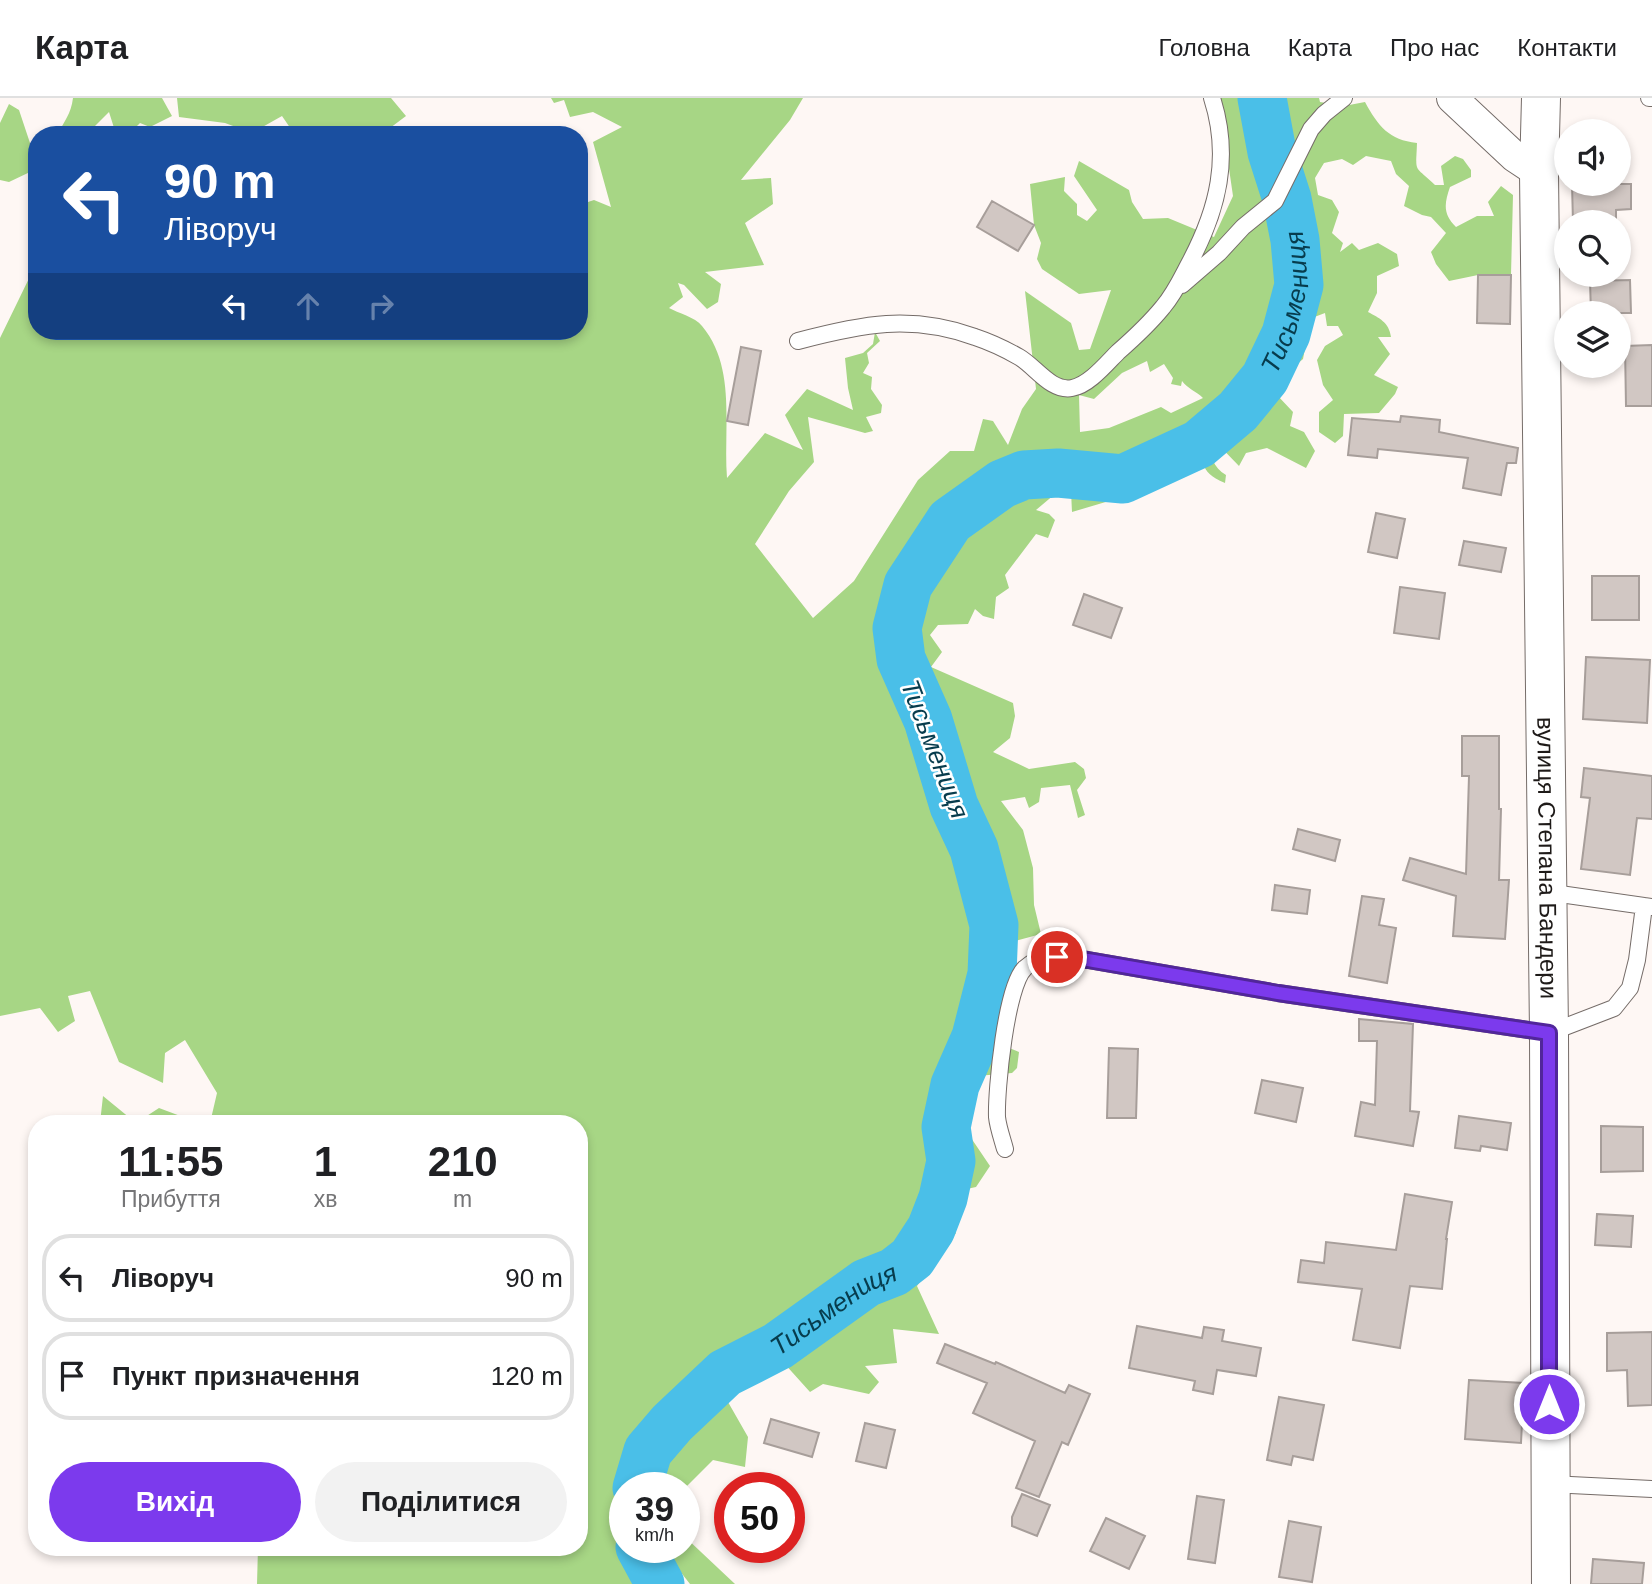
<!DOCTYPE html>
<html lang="uk">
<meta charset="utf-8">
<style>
:root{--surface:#fff;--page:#f2f2f2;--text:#202124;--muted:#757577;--line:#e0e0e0;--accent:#7c3aed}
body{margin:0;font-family:Arial,sans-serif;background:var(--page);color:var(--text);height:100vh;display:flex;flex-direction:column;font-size:26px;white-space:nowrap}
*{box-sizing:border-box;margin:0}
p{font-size:23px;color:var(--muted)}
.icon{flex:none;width:38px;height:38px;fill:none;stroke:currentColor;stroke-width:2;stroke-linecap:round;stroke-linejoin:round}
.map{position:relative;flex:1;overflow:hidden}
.sheet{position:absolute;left:28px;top:1017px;width:560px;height:441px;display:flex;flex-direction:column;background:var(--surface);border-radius:28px;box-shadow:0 4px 10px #0003}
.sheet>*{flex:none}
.guide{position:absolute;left:28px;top:28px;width:560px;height:214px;border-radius:28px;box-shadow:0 4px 10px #0003;background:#1a4fa0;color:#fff;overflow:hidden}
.controls{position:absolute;left:1554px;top:21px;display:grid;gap:14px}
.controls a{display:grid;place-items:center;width:77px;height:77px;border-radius:50%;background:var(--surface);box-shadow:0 4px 10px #0003;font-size:35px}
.speed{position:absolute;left:609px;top:1374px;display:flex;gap:14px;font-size:35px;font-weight:700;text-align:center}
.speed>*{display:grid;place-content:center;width:91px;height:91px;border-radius:50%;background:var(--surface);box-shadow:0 4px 10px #0003;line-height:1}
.speed small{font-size:18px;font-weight:400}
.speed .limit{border:10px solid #d22;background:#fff;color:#111}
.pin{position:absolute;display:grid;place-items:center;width:60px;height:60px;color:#fff;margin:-30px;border:4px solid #fff;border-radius:50%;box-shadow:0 2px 7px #0007}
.me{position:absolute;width:77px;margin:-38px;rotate:0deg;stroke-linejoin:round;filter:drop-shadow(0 0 5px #0008)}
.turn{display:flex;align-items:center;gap:24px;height:147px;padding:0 21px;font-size:32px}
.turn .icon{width:91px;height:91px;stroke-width:2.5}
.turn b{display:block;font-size:49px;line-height:60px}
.lanes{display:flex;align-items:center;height:66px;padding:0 21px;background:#0003;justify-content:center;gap:35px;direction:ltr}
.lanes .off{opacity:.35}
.eta{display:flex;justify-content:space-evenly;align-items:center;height:119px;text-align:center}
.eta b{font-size:42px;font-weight:800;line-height:49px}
.action{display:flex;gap:14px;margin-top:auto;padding:14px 21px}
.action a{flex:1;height:80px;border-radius:42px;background:var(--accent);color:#fff;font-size:28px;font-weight:800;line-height:80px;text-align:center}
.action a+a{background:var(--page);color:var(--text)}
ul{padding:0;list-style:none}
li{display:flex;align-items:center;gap:21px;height:88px;margin:0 14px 10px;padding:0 7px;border:4px solid var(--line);border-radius:28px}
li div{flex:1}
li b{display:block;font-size:26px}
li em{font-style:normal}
header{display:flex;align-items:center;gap:42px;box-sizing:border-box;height:98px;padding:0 35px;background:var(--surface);border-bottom:2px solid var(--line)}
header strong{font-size:33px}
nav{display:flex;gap:38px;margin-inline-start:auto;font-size:24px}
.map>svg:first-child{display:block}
.forest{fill:#a7d685;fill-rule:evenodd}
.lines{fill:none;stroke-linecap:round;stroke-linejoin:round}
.river{stroke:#4abfe8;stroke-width:49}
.building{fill:#d1c7c3;stroke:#a79e9a;stroke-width:2}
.lane-casing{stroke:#756c68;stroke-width:18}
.street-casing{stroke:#756c68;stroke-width:32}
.secondary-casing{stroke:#756c68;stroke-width:40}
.lane{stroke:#fff;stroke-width:16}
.street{stroke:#fff;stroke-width:30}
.secondary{stroke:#fff;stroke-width:38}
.route-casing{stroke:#51269a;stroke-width:18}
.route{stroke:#7c3aed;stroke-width:12}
.labels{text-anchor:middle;stroke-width:5;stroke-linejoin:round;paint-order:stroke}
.street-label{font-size:24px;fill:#1e1a18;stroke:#fff}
.water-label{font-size:26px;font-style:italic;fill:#073c4d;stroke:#fff}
</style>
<header>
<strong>Карта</strong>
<nav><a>Головна</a><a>Карта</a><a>Про нас</a><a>Контакти</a></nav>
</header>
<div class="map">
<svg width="1652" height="1486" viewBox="0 0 1652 1486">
<rect width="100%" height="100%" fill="#fef7f4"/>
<path class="forest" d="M 73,0 L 162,0 L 172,18 L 150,29 L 140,25 L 130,35 L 115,33 L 109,14 L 89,34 L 90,37 L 58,37 C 64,22 71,17 73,0 Z
M 177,0 L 391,0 L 406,18 L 390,30 L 355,37 L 295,37 L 282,18 L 252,35 L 225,25 L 179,19 Z
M 551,0 L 803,0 L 790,22 L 741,82 L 771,80 L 773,106 L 745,125 L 764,167 L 705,174 L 721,186 L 718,204 L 707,211 L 684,187 L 678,185 L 683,199 L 669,210 C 678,215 695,219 702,228 C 737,270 723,330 727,380 L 765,335 L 803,352 L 785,317 L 807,291 L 853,312 L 848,290 L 845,260 L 863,255 L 873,246 L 875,234 L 880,243 L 867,255 L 869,265 L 863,275 L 872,279 L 871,291 L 882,307 L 881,315 L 866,319 L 873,333 L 865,335 L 808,319 L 814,364 L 789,393 L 755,446 L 813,520 L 854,483 L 918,382 L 950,353 L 974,353 L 983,321 L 993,323 L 1008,347 L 1022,311 L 1036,291 L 1025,193 L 1071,225 L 1079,252 L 1090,251 L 1111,192 L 1079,196 L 1042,171 L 1037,161 L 1041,145 L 1034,127 L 1030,86 L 1065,79 L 1064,93 L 1077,106 L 1077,117 L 1087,123 L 1097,112 L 1074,78 L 1079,63 L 1129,92 L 1132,104 L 1143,121 L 1168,120 L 1214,139 L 1233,98 L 1225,43 L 1215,0 L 1319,0 L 1320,4 L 1344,8 L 1365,4 C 1378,28 1389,42 1417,45 C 1416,76 1413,66 1435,87 L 1444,87 L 1441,68 L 1455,58 L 1463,61 L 1471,72 L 1471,79 L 1450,89 C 1444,106 1443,116 1456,129 L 1477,118 L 1494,118 L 1488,104 L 1501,88 L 1513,97 L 1511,177 L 1478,177 L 1449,183 L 1436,166 L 1431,154 L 1446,135 L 1431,119 L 1422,117 L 1404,108 L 1409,88 L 1396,76 L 1391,63 L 1366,58 L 1353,67 L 1342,61 L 1324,65 L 1315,80 L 1318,97 L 1332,102 L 1339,114 L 1332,135 L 1343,145 L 1340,154 L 1352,145 L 1359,152 L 1378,145 L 1397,156 L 1399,168 L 1377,178 L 1377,195 L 1368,214 C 1379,220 1389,224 1391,239 L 1378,239 L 1390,256 L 1374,277 L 1398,289 L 1395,296 L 1379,315 L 1344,316 L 1343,338 L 1335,345 L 1319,334 L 1319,314 L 1333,302 L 1323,287 L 1317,262 L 1325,248 L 1343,237 L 1338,228 L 1327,228 L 1325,215 L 1301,224 L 1307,240 L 1303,261 L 1274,286 L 1277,297 L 1293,314 L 1290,328 L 1304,334 L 1315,353 L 1306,370 L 1267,350 L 1246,355 L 1239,368 L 1210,338 C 1209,354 1211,368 1226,377 L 1225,385 C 1196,373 1207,362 1192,339 L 1181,362 L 1146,362 L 1136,395 L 1072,414 L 1071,393 L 1055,396 L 1036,412 L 1049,416 L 1055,422 L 1048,440 L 1036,436 L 1005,477 L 1009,490 L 996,499 L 994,521 L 983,518 L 975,511 L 968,526 L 938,527 L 930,537 L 942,554 L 931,569 L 1013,605 L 1015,618 L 1010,640 L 993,654 L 1029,671 L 1075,664 L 1084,671 L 1086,680 L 1077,692 L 1085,717 L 1078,720 L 1070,687 L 1041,690 L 1039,704 L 1029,710 L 1025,699 L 1001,703 L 1023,732 L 1033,770 L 1034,807 L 1041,836 L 974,854 L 971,906 L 994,944 L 1019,954 L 1017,970 L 1012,975 L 977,978 L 942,997 L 990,1068 L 976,1089 L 929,1099 L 956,1135 L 917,1188 L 939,1236 L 893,1231 L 897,1265 L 865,1268 L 879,1284 L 869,1296 L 823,1286 L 810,1294 L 783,1264 L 724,1297 L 748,1339 L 745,1369 L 713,1362 L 684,1391 L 625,1390 L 625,1449 L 630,1449 L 642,1474 L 651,1486 L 257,1486 L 258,1449 L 579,1449 L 579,1026 L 210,1025 L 217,995 L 185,942 L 165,955 L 163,985 L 119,964 L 90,893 L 68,898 L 75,923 L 58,934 L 40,910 L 0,918 L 0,240 L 37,164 L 37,233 L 126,233 L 132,236 L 249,235 L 249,233 L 579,233 L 579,107 L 594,102 L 611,109 L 593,44 L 622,29 L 593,14 L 570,19 L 564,2 L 554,5 ZM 1275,227 L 1291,238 L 1272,267 L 1251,281 ZM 1147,263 L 1150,274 L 1164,266 L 1173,280 L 1171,286 L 1181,288 L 1182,283 C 1188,291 1196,293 1203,300 L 1171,315 L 1161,309 L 1109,330 L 1080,334 L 1079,297 L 1094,301 L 1122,275 Z
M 9,6 L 19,12 L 31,48 L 37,48 L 37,63 L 30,60 L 30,74 L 9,84 L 0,82 L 0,25 Z
M 103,998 L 136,1025 L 159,1010 L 199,1025 L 100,1025 Z
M 684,1438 L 735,1486 L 690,1486 L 661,1449 L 684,1449 Z"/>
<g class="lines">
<g class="river">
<path id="s1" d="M 637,1390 L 648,1353 L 672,1325 L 725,1275 L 778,1248 L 866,1185 L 894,1174 L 912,1160 L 931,1131 L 943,1100 L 951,1063 L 946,1029 L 955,987 L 976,939 L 992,876 L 994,827 L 974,751 L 954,708 L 928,622 L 901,561 L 897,530 L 908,487 L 950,423 L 1002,386 L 1024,377 L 1058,375 L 1123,381 L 1199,346 L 1238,313 L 1265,280 L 1286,236 L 1299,187 L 1295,142 L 1287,101 L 1272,54 L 1262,0"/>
<path d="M 640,1449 L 660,1486"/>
</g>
</g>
<path class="building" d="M 1572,86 L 1631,86 L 1631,111 L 1616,112 L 1616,124 L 1573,124 Z
M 992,103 L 1034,127 L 1018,153 L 977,129 Z
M 1478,177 L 1511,177 L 1510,226 L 1477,225 Z
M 1630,182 L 1631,215 L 1591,215 L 1590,183 Z
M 1652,247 L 1652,308 L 1626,308 L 1625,248 Z
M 741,249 L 761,253 L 748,327 L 727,323 Z
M 1401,318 L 1440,322 L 1439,334 L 1518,350 L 1516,365 L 1507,365 L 1501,397 L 1463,390 L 1468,360 L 1378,351 L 1377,360 L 1348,357 L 1352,320 L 1400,324 Z
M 1376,415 L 1405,421 L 1397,460 L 1368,454 Z
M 1464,443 L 1506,450 L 1501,474 L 1459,467 Z
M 1592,478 L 1639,478 L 1639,522 L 1592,522 Z
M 1400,489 L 1445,495 L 1439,541 L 1394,535 Z
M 1084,496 L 1122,510 L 1111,540 L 1073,527 Z
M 1586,559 L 1650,562 L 1647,625 L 1583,621 Z
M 1462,638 L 1499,638 L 1499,711 L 1501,711 L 1499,782 L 1509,782 L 1505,841 L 1453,838 L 1456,798 L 1403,782 L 1410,760 L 1466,776 L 1469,678 L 1462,678 Z
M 1584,670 L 1652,678 L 1652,721 L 1637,720 L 1630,777 L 1581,771 L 1590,700 L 1581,699 Z
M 1298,731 L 1340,742 L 1335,763 L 1293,751 Z
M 1275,787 L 1310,792 L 1307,816 L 1272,812 Z
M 1362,798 L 1384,801 L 1379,827 L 1396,830 L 1387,885 L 1349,878 Z
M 1359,921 L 1413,926 L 1410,1013 L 1419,1014 L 1413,1048 L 1355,1038 L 1361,1004 L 1375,1007 L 1377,943 L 1359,943 Z
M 1109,950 L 1138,951 L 1136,1020 L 1107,1020 Z
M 1262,982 L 1303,990 L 1296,1024 L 1255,1015 Z
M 1459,1018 L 1511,1025 L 1507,1052 L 1481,1048 L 1480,1053 L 1455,1050 Z
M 1601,1028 L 1643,1029 L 1643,1073 L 1601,1074 Z
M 1405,1096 L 1452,1104 L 1446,1141 L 1447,1141 L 1442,1191 L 1410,1188 L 1400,1250 L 1353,1242 L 1362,1191 L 1298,1184 L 1301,1162 L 1324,1165 L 1326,1144 L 1396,1152 Z
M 1597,1116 L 1633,1118 L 1631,1149 L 1595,1147 Z
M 1137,1228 L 1202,1240 L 1204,1229 L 1224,1232 L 1222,1243 L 1261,1250 L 1256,1278 L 1217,1272 L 1213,1296 L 1193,1292 L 1195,1283 L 1129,1270 Z
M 1652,1234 L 1652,1307 L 1628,1308 L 1627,1272 L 1607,1273 L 1607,1235 Z
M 945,1246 L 995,1266 L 996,1264 L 1065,1295 L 1069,1287 L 1090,1296 L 1068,1347 L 1062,1344 L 1039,1399 L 1016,1390 L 1035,1343 L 973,1315 L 987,1285 L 937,1265 Z
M 1469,1282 L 1524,1285 L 1521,1345 L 1465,1341 Z
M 1279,1299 L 1324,1307 L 1313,1362 L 1293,1358 L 1291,1367 L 1267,1362 Z
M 771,1321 L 819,1335 L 812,1359 L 764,1345 Z
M 865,1325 L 895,1332 L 886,1370 L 856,1363 Z
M 1022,1396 L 1050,1407 L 1037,1438 L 1012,1428 L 1012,1419 Z
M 1197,1398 L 1224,1402 L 1215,1465 L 1188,1461 Z
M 1106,1420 L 1145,1438 L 1129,1471 L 1090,1453 Z
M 1289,1423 L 1321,1429 L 1312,1484 L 1279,1479 Z
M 1593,1461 L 1644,1465 L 1642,1486 L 1591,1486 Z"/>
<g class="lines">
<g class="lane-casing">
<path id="lane" d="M 1649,0 L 1652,0
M 1182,187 L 1219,155 L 1243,129 L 1275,103 L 1311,31 L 1324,16 L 1344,0
M 798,243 C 862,226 911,216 975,239 C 990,244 1005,251 1019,259 C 1035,268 1051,294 1072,290 C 1089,287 1106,266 1118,254 C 1134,240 1150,225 1163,209 C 1175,195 1182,179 1190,164 C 1218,111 1231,59 1212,0
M 1546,794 L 1652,809
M 1005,1051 C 1002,1040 998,1029 997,1019 C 996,993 1006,887 1025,870 C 1041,855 1068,860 1088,862 L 1278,895 L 1549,935 L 1614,910 L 1630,890 L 1637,862 L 1644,808
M 1550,1386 L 1652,1391"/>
</g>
<g class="street-casing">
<path id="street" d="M 1452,0 L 1515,59 L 1539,75"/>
</g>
<g class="secondary-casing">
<g id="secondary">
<path id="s2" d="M 1541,0 L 1539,75 L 1549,935 L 1551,1486"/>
</g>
</g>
<use href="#lane" class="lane"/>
<use href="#street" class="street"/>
<use href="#secondary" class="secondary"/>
</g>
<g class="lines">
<g class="route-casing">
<path id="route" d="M 1057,859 L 1088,862 L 1278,895 L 1549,935 L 1549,1306"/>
</g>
<use href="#route" class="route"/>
</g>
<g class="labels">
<g class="street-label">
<text dy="8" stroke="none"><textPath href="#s2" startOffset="760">вулиця Степана Бандери</textPath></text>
</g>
<g class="water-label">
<text dy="9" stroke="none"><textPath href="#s1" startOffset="1598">Тисьмениця</textPath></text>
<text transform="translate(935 651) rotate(69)" y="9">Тисьмениця</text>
<text dy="9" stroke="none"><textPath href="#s1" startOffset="275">Тисьмениця</textPath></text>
</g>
</g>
</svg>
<div class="controls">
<a><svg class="icon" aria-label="sound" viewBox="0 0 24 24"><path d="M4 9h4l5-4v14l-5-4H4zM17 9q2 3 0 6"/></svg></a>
<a><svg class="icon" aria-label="search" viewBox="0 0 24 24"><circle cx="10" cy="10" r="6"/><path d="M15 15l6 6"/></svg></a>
<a><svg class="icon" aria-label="layers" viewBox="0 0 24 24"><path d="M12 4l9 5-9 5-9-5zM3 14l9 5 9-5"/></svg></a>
</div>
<div class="speed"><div>39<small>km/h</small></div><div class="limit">50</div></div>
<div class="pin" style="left:1057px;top:859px;background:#d93025"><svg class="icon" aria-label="arrive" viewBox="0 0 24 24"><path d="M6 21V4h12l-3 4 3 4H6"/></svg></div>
<svg class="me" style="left:1549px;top:1306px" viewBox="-20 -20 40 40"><circle r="17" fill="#7c3aed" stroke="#fff" stroke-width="3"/><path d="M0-11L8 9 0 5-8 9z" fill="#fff"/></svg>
<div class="guide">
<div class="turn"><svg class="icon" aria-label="left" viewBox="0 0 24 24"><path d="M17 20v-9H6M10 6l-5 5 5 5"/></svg><div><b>90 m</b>Ліворуч</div></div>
<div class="lanes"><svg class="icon" aria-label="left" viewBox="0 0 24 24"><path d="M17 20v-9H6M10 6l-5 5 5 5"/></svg><svg class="icon off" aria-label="ahead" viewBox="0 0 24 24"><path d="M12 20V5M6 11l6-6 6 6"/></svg><svg class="icon off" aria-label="right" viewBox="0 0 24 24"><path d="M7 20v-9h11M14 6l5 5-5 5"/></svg></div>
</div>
<section class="sheet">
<div class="eta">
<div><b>11:55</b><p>Прибуття</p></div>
<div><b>1</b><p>хв</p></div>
<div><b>210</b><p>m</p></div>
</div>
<ul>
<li><svg class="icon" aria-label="left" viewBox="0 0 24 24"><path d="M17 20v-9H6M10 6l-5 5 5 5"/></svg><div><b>Ліворуч</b></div><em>90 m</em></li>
<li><svg class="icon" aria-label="arrive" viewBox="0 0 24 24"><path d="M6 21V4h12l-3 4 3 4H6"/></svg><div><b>Пункт призначення</b></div><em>120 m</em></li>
</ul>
<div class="action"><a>Вихід</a><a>Поділитися</a></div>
</section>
</div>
